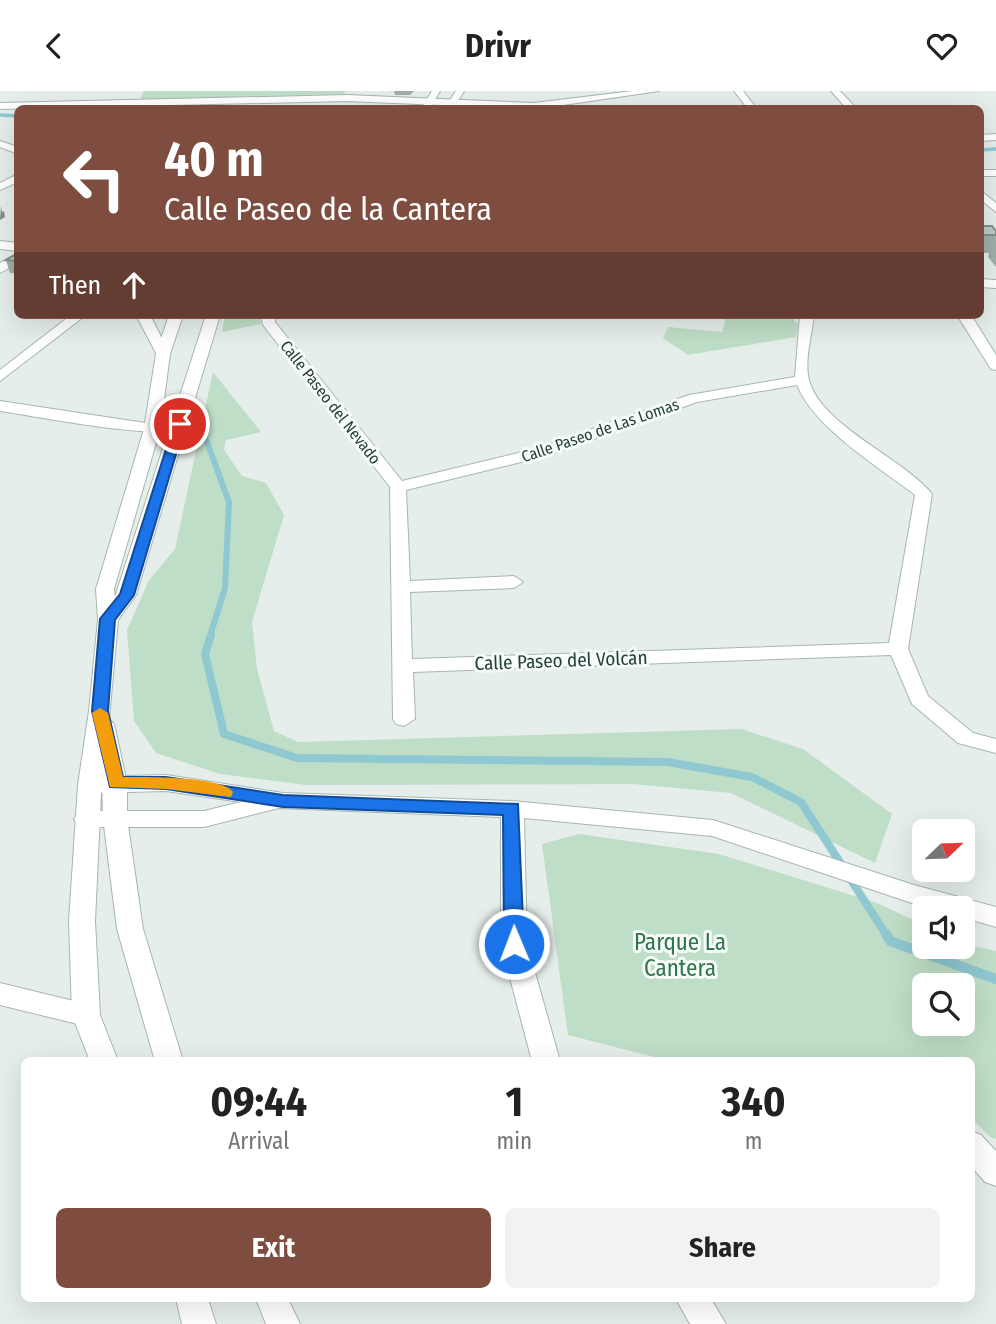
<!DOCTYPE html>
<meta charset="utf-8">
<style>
:root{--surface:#fff;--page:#f2f2f2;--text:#222;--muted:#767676;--accent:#7e4d3f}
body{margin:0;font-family:"Fira Sans Condensed",sans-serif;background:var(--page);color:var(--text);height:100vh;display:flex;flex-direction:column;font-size:26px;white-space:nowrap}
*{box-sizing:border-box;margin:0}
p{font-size:23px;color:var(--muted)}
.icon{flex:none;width:38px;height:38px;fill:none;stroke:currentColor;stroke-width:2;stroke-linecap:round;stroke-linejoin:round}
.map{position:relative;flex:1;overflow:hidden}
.sheet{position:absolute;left:21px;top:966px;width:954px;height:245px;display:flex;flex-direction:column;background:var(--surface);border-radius:10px;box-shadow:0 7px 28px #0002}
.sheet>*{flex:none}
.guide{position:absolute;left:14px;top:14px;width:970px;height:214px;border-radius:10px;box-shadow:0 7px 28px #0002;background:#7e4d3f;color:#fff;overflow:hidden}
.needle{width:46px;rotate:67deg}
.fabs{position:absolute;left:912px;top:728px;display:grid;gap:14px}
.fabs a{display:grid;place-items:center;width:63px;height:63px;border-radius:10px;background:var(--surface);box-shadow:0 7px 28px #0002;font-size:35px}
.pin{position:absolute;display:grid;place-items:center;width:60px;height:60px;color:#fff;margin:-30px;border:4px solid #fff;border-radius:50%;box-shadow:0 2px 7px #0007}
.me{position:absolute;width:77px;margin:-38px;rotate:359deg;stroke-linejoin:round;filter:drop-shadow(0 0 5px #0008)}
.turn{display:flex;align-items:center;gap:24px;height:147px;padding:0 35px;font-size:32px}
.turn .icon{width:91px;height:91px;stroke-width:2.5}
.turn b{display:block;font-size:49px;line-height:60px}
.then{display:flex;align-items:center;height:66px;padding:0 35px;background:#0003;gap:14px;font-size:26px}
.eta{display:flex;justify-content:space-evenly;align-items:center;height:119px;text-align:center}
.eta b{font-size:42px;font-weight:700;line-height:49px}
.cta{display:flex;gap:14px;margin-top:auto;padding:14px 35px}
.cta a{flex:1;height:80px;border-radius:10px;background:var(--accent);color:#fff;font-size:28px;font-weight:700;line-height:80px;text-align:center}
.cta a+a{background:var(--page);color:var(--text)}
header{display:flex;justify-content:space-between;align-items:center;height:91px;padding:0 35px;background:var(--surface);font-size:32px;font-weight:700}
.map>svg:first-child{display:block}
.green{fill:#bfdec7;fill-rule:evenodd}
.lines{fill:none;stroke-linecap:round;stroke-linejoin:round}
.stream-far3{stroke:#8fc8d1;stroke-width:3.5}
.stream-far2{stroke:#8fc8d1;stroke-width:6}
.stream-far1{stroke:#8fc8d1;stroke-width:8}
.stream{stroke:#8fc8d1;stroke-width:10}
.minor-casing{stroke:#a7b6b1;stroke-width:2}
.tertiary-casing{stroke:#a7b6b1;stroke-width:2}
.minor{fill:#fff;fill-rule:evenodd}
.tertiary{fill:#fff;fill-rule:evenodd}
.wall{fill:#a0ada8}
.shaded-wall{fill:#828d88}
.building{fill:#bac9c3;stroke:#828d88;stroke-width:2}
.route{fill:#1a73e8;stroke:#114b97;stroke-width:2}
.slow{fill:#f59e0b}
.labels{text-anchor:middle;stroke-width:6;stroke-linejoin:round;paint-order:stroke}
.far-street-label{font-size:16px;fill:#244038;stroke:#f6faf8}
.street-label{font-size:19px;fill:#244038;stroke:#f6faf8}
.near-park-label{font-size:23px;fill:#2f7649;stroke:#f6faf8}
</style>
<header><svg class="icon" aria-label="back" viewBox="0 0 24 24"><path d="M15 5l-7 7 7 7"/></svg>Drivr<svg class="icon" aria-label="heart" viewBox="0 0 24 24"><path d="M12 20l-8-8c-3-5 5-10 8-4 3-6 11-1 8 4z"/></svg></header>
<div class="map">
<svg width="996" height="1233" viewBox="0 0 996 1233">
<rect width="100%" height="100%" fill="#e5eeea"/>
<path class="green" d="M 144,0 L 346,0 L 343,3 L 140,8 Z
M 225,224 L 259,224 L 261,233 L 222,241 Z
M 727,224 L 790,224 L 798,234 L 796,246 L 688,264 L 663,247 L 668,236 L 722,241 Z
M 213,281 L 261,341 L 226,349 L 224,359 L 242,385 L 266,392 L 284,424 L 252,531 L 257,578 L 274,640 L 298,651 L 741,638 L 803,658 L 892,723 L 875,772 L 731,702 L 633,693 L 306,694 L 220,683 L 156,662 L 134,630 L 127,539 L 149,489 L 175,458 Z
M 579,743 L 719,763 L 877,812 L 924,834 L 924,856 L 962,856 L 963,853 L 996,860 L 996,1048 L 990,1046 L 971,1027 L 971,970 L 666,969 L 568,944 L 542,753 ZM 924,894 L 962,894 L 962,933 L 924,933 Z"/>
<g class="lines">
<path class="stream-far3" d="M 0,24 L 18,25
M 980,59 L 996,58"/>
<path class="stream-far2" d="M 196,321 L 229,411 L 225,497 L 210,545"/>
<path class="stream-far1" d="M 211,544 L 205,563 L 224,643 L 297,667 L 668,671 L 752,686 L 801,711 L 843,776
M 849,786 L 887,845"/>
<path class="stream" d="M 886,843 L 890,850 L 996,888"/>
<g class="minor-casing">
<path id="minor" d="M 633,0 L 659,0 L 536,18 L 347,10 L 0,18 L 0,12 L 347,4 L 534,12 Z
M 734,0 L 743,0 L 757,18 L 748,18 Z
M 831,0 L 840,0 L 857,18 L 847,18 Z
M 996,43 L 996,49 L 980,50 L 980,44 Z
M 0,50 L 18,56 L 18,63 L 0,56 Z
M 980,79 L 996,79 L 996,85 L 980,85 Z
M 18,83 L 18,91 L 0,99 L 0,92 Z
M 980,99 L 996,112 L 996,121 L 980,108 Z
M 18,162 L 18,172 L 0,182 L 0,172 Z
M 71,224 L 86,224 L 0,290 L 0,279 Z
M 136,224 L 150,224 L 170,263 L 168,266 L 158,266 Z
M 261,224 L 275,224 L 275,231 L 402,390 L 535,358 L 689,304 L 795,286 L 800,224 L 814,224 C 812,244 804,269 809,289 C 821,335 905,368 932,403 L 908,558 L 928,605 L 973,642 L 996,648 L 996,662 L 958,652 L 912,613 L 891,564 L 413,581 L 415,628 L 404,635 L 396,633 L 393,628 L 390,396 L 263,234 ZM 797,294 C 814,337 879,376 915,404 L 889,552 L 412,568 L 410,501 L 514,497 L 523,491 L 514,485 L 410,490 L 406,399 L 546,365 L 697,311 Z
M 957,224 L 971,224 L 996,264 L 996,279 L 991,278 Z
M 0,310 L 152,333 L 179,331 L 187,336 C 170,352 30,324 0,320 Z
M 166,684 L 283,702 L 512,710 L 713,729 L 914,794 L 996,816 L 996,836 L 962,826 L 962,817 L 930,817 L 912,812 L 712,745 L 524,727 L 527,853 L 560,970 L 532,970 L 501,853 L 501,726 L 279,717 L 204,736 L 86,736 L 78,734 L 74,728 L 78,722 L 86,720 L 204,720 L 241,711 L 166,700 L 89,702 L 81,699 L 78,694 L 81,689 L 89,686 Z
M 0,892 L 86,913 L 96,916 L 100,924 L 96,932 L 86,935 L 0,914 Z
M 971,1040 L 981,1044 L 996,1060 L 996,1095 L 985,1091 L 971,1075 Z
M 676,1208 L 711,1208 L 726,1233 L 690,1233 Z"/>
</g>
<g class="tertiary-casing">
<path id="tertiary" d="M 432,0 L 440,0 L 430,18 L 421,18 Z
M 456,0 L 464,0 L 453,18 L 444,18 Z
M 0,150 L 18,152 L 18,160 L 0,158 Z
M 980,188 L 996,189 L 996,197 L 980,196 Z
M 169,224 L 183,224 L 170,263 L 160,338 L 114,498 L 115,506 L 206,224 L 220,224 L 136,504 L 118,529 L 109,628 L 114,633 L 127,692 L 127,727 L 143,838 L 183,970 L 155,970 L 117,838 L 103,727 L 102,680 L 95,830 L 100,924 L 118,970 L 90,970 L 72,924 L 69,830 L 78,694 L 89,620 L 98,528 L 96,498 L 144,338 L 156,263 Z
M 176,1208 L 208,1208 L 216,1233 L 182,1233 Z
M 256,1208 L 288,1208 L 300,1233 L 266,1233 Z"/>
</g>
<use href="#minor" class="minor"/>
<use href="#tertiary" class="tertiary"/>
</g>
<path class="wall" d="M 394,0 L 414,0 L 410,4 L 395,4 Z
M 980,135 L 996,140 L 996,176 L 988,166 L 989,162 L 980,162 Z
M 18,162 L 18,183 L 10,182 L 6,169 Z"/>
<path class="shaded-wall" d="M 1,115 L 2,121 L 4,120 L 5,126 L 0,129 Z"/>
<path class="building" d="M 980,135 L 992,135 L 996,140 L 996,144 L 980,144 Z
M 18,162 L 18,170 L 6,169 Z"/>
<path class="route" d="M 180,330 L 185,333 L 134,504 L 115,529 L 108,620 L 123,686 L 166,686 L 283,704 L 518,713 L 524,853 L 521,858 L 507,858 L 504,853 L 503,724 L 283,716 L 166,698 L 110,696 L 92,620 L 100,528 L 120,503 L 174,333 Z"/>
<path class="slow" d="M 100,617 L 108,622 L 123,686 C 144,686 222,685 233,701 L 231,706 L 166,698 L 110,696 L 92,622 Z"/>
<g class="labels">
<g class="far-street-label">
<text transform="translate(331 311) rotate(52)" y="6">Calle Paseo del Nevado</text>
<text transform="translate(600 339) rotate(-19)" y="6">Calle Paseo de Las Lomas</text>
</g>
<g class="street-label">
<text transform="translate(561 569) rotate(-2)" y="7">Calle Paseo del Volcán</text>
</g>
<g class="near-park-label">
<text x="680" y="859">Parque La<tspan x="680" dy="26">Cantera</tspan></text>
</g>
</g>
</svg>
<div class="fabs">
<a><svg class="needle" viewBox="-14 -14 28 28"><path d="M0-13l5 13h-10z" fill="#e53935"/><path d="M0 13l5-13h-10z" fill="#767676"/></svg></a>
<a><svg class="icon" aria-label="sound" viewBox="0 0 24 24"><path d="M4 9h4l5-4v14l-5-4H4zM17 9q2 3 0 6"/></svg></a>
<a><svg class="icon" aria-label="search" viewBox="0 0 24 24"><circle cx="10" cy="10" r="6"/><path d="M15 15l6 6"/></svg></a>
</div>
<div class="pin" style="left:180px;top:333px;background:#d93025"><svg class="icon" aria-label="arrive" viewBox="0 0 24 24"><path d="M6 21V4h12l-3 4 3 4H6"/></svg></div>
<svg class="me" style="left:514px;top:853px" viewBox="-20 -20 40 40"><circle r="17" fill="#1a73e8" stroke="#fff" stroke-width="3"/><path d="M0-11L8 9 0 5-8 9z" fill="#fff"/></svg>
<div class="guide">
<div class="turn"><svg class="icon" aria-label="left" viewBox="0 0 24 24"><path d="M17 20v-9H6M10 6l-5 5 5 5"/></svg><div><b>40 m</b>Calle Paseo de la Cantera</div></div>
<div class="then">Then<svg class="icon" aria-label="ahead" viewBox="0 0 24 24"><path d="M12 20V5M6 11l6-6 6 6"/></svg></div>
</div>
<section class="sheet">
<div class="eta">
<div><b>09:44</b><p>Arrival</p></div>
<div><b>1</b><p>min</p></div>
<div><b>340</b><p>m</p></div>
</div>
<div class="cta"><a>Exit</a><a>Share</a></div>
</section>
</div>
